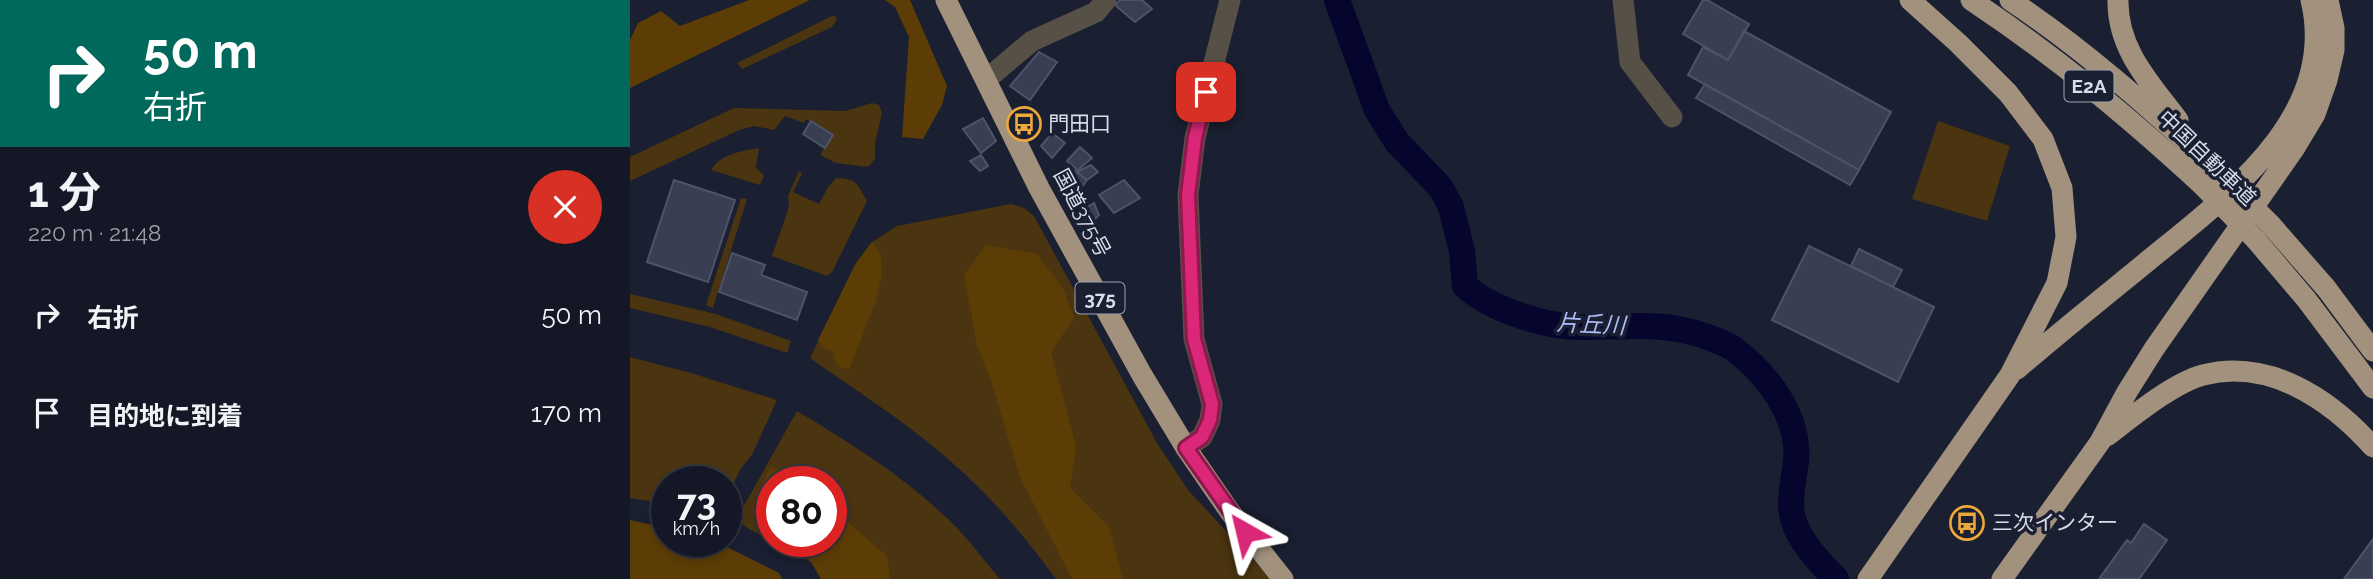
<!DOCTYPE html>
<html lang="ja">
<meta charset="utf-8">
<style>
:root{--surface:#141725;--page:#1d202d;--text:#f1f3f6;--muted:#9d9fa7;--line:#333642}
body{margin:0;font-family:Raleway,"Noto Sans JP",sans-serif;background:var(--page);color:var(--text);height:100vh;display:flex;flex-direction:column;font-size:26px;white-space:nowrap}
*{box-sizing:border-box;margin:0}
p{font-size:23px;color:var(--muted)}
.icon{flex:none;width:38px;height:38px;fill:none;stroke:currentColor;stroke-width:2;stroke-linecap:round;stroke-linejoin:round}
.map{position:relative;flex:1;overflow:hidden}
.panel{display:flex;flex-direction:column;background:var(--surface);width:630px}
.panel>*{flex:none}
.hud{background:#00695c;color:#fff;overflow:hidden}
.speed{position:absolute;left:21px;top:466px;display:flex;gap:14px;font-size:35px;font-weight:700;text-align:center}
.speed>*{display:grid;place-content:center;width:91px;height:91px;border-radius:50%;background:var(--surface);box-shadow:0 4px 10px #0003,0 0 0 2px var(--line);line-height:1}
.speed small{font-size:18px;font-weight:400}
.speed .limit{border:10px solid #d22;background:#fff;color:#111}
.pin{position:absolute;display:grid;place-items:center;width:60px;height:60px;color:#fff;margin:-30px;border-radius:14px;box-shadow:0 4px 10px #0006}
.me{position:absolute;width:77px;margin:-38px;rotate:323deg;stroke-linejoin:round;filter:drop-shadow(0 0 5px #0008)}
.turn{display:flex;align-items:center;gap:24px;height:147px;padding:0 28px;font-size:32px}
.turn .icon{width:91px;height:91px;stroke-width:2.5}
.turn b{display:block;font-size:49px;line-height:60px}
.round{display:grid;place-items:center;flex:none;width:74px;height:74px;border-radius:37px;background:var(--page)}
.headline{display:flex;align-items:center;justify-content:space-between;height:119px;padding:0 28px}
h1{font-size:42px;font-weight:700;line-height:52px}
ul{padding:0;list-style:none}
li{display:flex;align-items:center;gap:21px;height:98px;padding:0 28px}
li div{flex:1}
li b{display:block;font-size:26px}
li em{font-style:normal}
main{display:flex;flex:1;min-height:0}
.map>svg:first-child{display:block}
.green{fill:#4b3410;fill-rule:evenodd}
.forest{fill:#5c3d06}
.lines{fill:none;stroke-linecap:round;stroke-linejoin:round}
.river{stroke:#05052d;stroke-width:26}
.building{fill:#393e52;stroke:#4d5368;stroke-width:2}
.minor{stroke:#565047;stroke-width:21}
.highway{stroke:#a1917d;stroke-width:21}
.highway-bridge{stroke:#a1917d;stroke-width:21}
.route-casing{stroke:#8e194d;stroke-width:18}
.route{stroke:#db2777;stroke-width:12}
.labels{text-anchor:middle;stroke-width:7;stroke-linejoin:round;paint-order:stroke}
.shield{fill:#1a1f31;stroke:#a0a4b2;stroke-width:2}
.shield-label{font-size:19px;font-weight:bold;fill:#d9dde9}
.poi-label{font-size:21px;fill:#d9dde9;stroke:#1a1f31;text-anchor:start}
.street-label{font-size:21px;fill:#d9dde9;stroke:#1a1f31}
.water-label{font-size:23px;font-style:italic;fill:#acbcf7;stroke:#1a1f31}
</style>
<main>
<section class="panel">
<div class="hud">
<div class="turn"><svg class="icon" aria-label="right" viewBox="0 0 24 24"><path d="M7 20v-9h11M14 6l5 5-5 5"/></svg><div><b>50 m</b>右折</div></div>
</div>
<div class="headline"><div><h1>1 分</h1><p>220 m · 21:48</p></div><a class="round" style="background:#d93025;color:#fff"><svg class="icon" aria-label="close" viewBox="0 0 24 24"><path d="M6 6l12 12M18 6L6 18"/></svg></a></div>
<ul>
<li><svg class="icon" aria-label="right" viewBox="0 0 24 24"><path d="M7 20v-9h11M14 6l5 5-5 5"/></svg><div><b>右折</b></div><em>50 m</em></li>
<li><svg class="icon" aria-label="arrive" viewBox="0 0 24 24"><path d="M6 21V4h12l-3 4 3 4H6"/></svg><div><b>目的地に到着</b></div><em>170 m</em></li>
</ul>
</section>
<div class="map">
<svg width="1743" height="579" viewBox="0 0 1743 579">
<rect width="100%" height="100%" fill="#1a1f31"/>
<path class="green" d="M 204,15 L 207,19 L 202,27 L 112,69 L 107,63 Z
M 242,103 L 249,105 L 252,113 L 245,143 L 245,159 L 238,167 L 206,163 L 190,155 L 203,135 L 176,119 L 174,123 L 155,116 L 144,130 L 124,126 L 109,130 L 0,181 L 0,157 L 104,108 L 215,111 Z
M 1308,121 L 1380,146 L 1357,221 L 1282,199 Z
M 129,148 L 126,167 L 134,176 L 130,185 L 81,170 C 90,154 112,151 129,148 Z
M 169,171 L 172,174 L 163,192 L 189,204 L 198,187 L 206,178 C 228,179 227,184 237,201 L 202,272 L 197,276 L 142,256 L 159,207 L 158,196 Z
M 111,198 L 117,199 L 83,308 L 76,305 Z
M 381,204 L 394,208 L 404,216 L 527,443 L 558,490 L 641,579 L 426,579 C 391,531 353,487 306,449 C 267,416 222,388 180,358 L 226,263 L 242,242 L 267,226 Z
M 0,294 L 86,314 L 161,341 L 157,353 L 80,327 L 0,308 Z
M 0,357 L 61,373 L 147,400 L 122,455 L 111,468 L 96,500 L 96,481 L 37,481 L 37,504 L 0,498 Z
M 167,411 C 224,445 281,481 328,529 C 343,545 356,563 370,579 L 191,579 L 182,563 L 176,559 L 119,529 L 108,521 L 111,511 ZM 142,481 L 201,481 L 201,541 L 142,541 Z"/>
<path class="forest" d="M 119,0 L 180,0 L 0,88 L 0,40 L 8,23 L 31,11 L 50,26 Z
M 255,0 L 280,0 L 317,86 L 312,105 L 293,139 L 272,137 L 279,37 L 265,7 Z
M 242,242 L 251,255 L 252,275 L 245,303 L 219,370 L 207,366 L 203,351 L 193,348 L 188,340 L 226,263 Z
M 356,245 L 407,254 L 434,290 L 444,318 L 421,352 L 446,446 L 440,488 L 479,527 L 493,579 L 442,579 L 390,477 L 361,381 L 347,346 L 334,275 Z
M 141,467 L 161,473 L 170,481 L 142,481 L 142,506 L 128,491 Z
M 201,508 L 257,556 L 260,579 L 191,579 L 169,541 L 201,541 Z
M 0,520 L 37,528 L 37,541 L 85,541 L 149,573 L 152,579 L 0,579 Z"/>
<g class="lines">
<path class="river" d="M 707,0 L 747,110 L 767,142 L 811,188 L 821,207 L 832,251 L 835,286 C 862,310 918,328 954,327 C 1000,327 1030,321 1075,336 C 1085,340 1095,343 1104,349 C 1138,375 1170,417 1166,461 C 1164,479 1158,501 1163,519 C 1169,541 1190,563 1206,579"/>
</g>
<path class="building" d="M 490,0 L 512,0 L 522,9 L 505,22 L 485,5 Z
M 1073,0 L 1077,0 L 1119,24 L 1098,60 L 1053,34 Z
M 1114,31 L 1261,112 L 1229,170 L 1058,75 L 1073,47 L 1098,60 Z
M 409,52 L 427,62 L 400,100 L 380,86 Z
M 1075,84 L 1229,170 L 1220,185 L 1066,98 Z
M 353,118 L 366,141 L 351,153 L 333,129 Z
M 181,121 L 203,135 L 195,148 L 173,134 Z
M 422,133 L 435,143 L 422,158 L 411,146 Z
M 450,147 L 462,158 L 448,170 L 437,161 Z
M 351,155 L 358,166 L 350,171 L 340,161 Z
M 461,165 L 468,172 L 457,180 L 447,172 Z
M 441,168 L 447,172 L 436,182 L 431,177 Z
M 447,172 L 457,180 L 446,195 L 437,185 Z
M 44,180 L 105,200 L 78,282 L 17,262 Z
M 494,180 L 510,198 L 484,213 L 469,195 Z
M 464,203 L 469,215 L 455,229 L 443,216 Z
M 1179,246 L 1304,307 L 1268,382 L 1142,320 Z
M 1229,249 L 1272,270 L 1263,287 L 1221,266 Z
M 102,253 L 135,265 L 131,275 L 177,292 L 167,320 L 89,292 Z
M 1514,524 L 1537,540 L 1509,579 L 1469,579 L 1497,540 L 1501,543 Z
M 1743,539 L 1743,579 L 1714,579 Z"/>
<g class="lines">
<path class="minor" d="M 993,0 L 1000,62 L 1042,117
M 357,79 L 402,41 L 466,12 L 476,0
M 556,448 L 572,437 L 580,420 L 582,404 L 564,339 L 558,195 L 565,138 L 600,0"/>
<path class="highway" d="M 316,0 L 409,188 L 512,375 L 556,448 L 600,512 L 653,579
M 1341,0 C 1425,56 1495,114 1569,182
M 1380,0 C 1452,48 1517,105 1581,165
M 1488,0 C 1487,49 1520,83 1548,120
M 1641,225 L 1696,288 L 1743,351
M 1626,240 L 1676,299 L 1743,388
M 1387,369 C 1430,332 1475,296 1519,260 C 1597,196 1709,116 1681,0
M 1477,436 C 1502,417 1543,383 1573,375 C 1640,358 1701,400 1743,447
M 1238,579 L 1380,375 L 1427,283 L 1436,237 L 1432,188 L 1413,139 L 1378,93 L 1328,43 L 1280,0
M 1372,579 L 1470,442 L 1497,392 L 1524,349 L 1664,149 L 1685,114 L 1697,80 L 1704,50 L 1704,28 L 1698,0"/>
<path class="highway-bridge" d="M 1581,165 L 1641,225
M 1569,182 L 1626,240"/>
</g>
<g class="lines">
<g class="route-casing">
<path id="route" d="M 576,92 L 565,138 L 558,195 L 564,339 L 582,404 L 580,420 L 572,437 L 556,448 L 615,532"/>
</g>
<use href="#route" class="route"/>
</g>
<defs>
<g id="bus-ring" transform="scale(1.75)"><circle r="9.5" fill="#1a1f31" stroke="#eda83b" stroke-width="1.5"/><path d="M-5-6H5V4H4V6H2V4H-2V6H-4V4H-5ZM-3.5-4V0h7V-4ZM-3.5 1.2v1.5H-2V1.2ZM2 1.2v1.5H3.5V1.2Z" fill="#eda83b"/></g>
</defs>
<g fill-rule="evenodd">
<use href="#bus-ring" x="394" y="124"/>
<use href="#bus-ring" x="1337" y="523"/>
</g>
<g class="labels">
<g class="shield">
<rect x="1434.5" y="70.5" width="49" height="31" rx="5"/>
<rect x="445.5" y="282.5" width="49" height="31" rx="5"/>
</g>
<g class="shield-label">
<text x="1459" y="93">E2A</text>
<text x="470" y="305">375</text>
</g>
<g class="poi-label">
<text x="418" y="131">門田口</text>
<text x="1362" y="530">三次インター</text>
</g>
<g class="street-label">
<text transform="translate(1577 158) rotate(44)" y="7">中国自動車道</text>
<text transform="translate(452 213) rotate(62)" y="7">国道375号</text>
</g>
<g class="water-label">
<text transform="translate(961 324) rotate(3)" y="8">片丘川</text>
</g>
</g>
</svg>
<div class="speed"><div>73<small>km/h</small></div><div class="limit">80</div></div>
<div class="pin" style="left:576px;top:92px;background:#d93025"><svg class="icon" aria-label="arrive" viewBox="0 0 24 24"><path d="M6 21V4h12l-3 4 3 4H6"/></svg></div>
<svg class="me" style="left:615px;top:532px" viewBox="-20 -20 40 40"><path d="M0-17L14 15 0 8-14 15z" fill="#db2777" stroke="#fff" stroke-width="4"/></svg>
</div>
</main>
